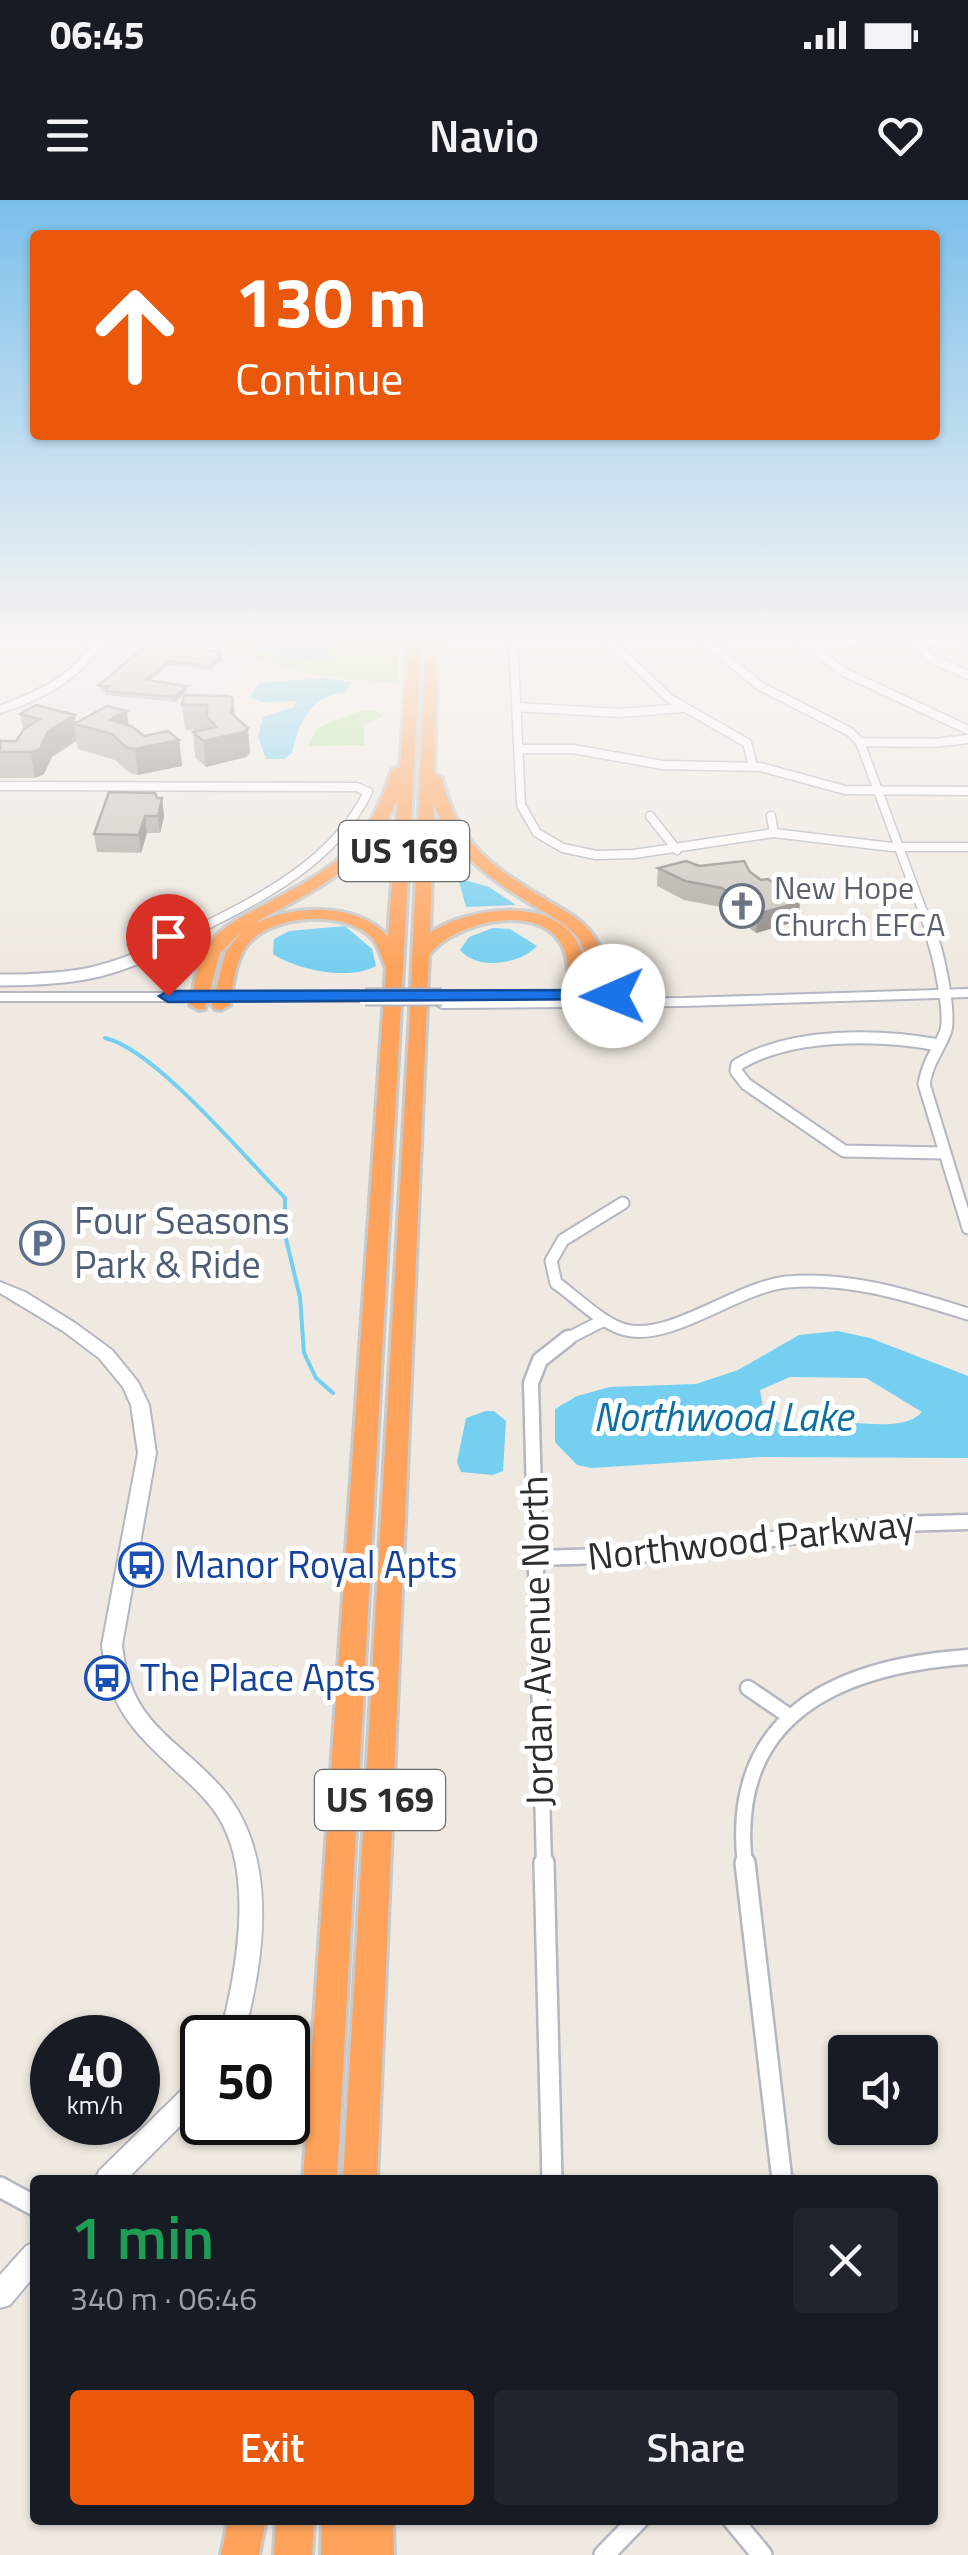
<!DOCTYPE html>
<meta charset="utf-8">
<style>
:root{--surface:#171b24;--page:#20242c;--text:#f1f3f6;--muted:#9ea1a6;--accent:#ea580c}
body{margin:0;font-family:"Titillium Web",sans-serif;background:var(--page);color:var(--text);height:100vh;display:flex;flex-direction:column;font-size:38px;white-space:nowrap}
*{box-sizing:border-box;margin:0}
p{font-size:32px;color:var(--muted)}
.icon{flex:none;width:55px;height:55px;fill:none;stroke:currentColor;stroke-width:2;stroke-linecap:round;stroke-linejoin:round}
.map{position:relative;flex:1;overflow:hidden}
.sheet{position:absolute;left:30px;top:1975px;width:908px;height:350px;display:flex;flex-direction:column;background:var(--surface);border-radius:10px;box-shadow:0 2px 8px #0004}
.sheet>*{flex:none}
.guide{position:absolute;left:30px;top:30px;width:910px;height:210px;border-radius:10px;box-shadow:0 2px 8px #0004;background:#ea580c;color:#fff;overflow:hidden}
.controls{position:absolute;left:828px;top:1835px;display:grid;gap:20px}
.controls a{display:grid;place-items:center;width:110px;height:110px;border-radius:10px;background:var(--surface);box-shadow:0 2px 8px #0004;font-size:50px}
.speed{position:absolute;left:30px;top:1815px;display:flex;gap:20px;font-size:50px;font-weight:700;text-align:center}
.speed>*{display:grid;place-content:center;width:130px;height:130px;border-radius:50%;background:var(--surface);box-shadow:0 2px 8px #0004;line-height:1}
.speed small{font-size:25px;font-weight:400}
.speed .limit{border:5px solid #111;border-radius:15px;background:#fff;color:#111}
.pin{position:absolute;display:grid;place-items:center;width:85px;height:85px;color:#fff;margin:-102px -42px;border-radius:50% 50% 50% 0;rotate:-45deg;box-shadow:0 0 10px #0007}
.pin .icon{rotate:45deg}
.me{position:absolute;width:110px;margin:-55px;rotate:269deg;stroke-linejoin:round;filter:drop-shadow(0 0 8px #0008)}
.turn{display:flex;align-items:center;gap:35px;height:210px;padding:0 40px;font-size:45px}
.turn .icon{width:130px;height:130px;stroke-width:2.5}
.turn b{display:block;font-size:70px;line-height:85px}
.round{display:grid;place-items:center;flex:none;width:105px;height:105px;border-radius:10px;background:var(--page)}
.headline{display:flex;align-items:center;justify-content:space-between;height:170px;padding:0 40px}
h1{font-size:60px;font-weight:600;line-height:75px;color:#1e9e55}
.button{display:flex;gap:20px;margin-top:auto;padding:20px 40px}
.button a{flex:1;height:115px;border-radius:10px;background:var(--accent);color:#fff;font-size:40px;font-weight:600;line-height:115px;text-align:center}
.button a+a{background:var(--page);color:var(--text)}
.status{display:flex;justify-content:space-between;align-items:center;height:70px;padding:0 50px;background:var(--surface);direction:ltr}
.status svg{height:28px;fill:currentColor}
header{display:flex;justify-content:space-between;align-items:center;height:130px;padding:0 40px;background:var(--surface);font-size:45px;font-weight:600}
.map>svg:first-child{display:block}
.industrial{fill:#e3e1e8}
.green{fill:#b6e59e}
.water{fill:#75cff0;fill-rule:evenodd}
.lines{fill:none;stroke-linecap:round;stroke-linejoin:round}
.stream{stroke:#75cff0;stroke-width:4}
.street-far3-casing{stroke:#b4b7c1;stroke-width:11}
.street-far2-casing{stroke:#b4b7c1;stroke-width:15}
.street-far1-casing{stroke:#b4b7c1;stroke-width:19}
.street-casing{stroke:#b4b7c1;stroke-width:24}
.secondary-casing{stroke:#b4b7c1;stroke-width:4}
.highway-casing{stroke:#c9c9c9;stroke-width:6}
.street-far3{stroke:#fff;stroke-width:8}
.street-far2{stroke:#fff;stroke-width:11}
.street-far1{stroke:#fff;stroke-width:14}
.street{stroke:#fff;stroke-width:19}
.secondary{fill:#fff;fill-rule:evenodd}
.highway{fill:#ffa35c;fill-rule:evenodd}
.secondary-bridge-casing{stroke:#b4b7c1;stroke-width:19;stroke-linecap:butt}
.secondary-bridge{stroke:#fff;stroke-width:15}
.wall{fill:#afaba4}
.shaded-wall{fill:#8e8b86}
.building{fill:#cbc7bf;stroke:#8e8b86;stroke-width:2.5}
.route{fill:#1a73e8;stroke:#114b97;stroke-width:2.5}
.labels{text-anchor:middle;stroke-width:10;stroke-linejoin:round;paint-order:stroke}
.far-worship-label{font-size:32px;fill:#5b616d;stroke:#fff;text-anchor:start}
.shield{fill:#fff;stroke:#6d6d6d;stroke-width:2.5}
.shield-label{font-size:35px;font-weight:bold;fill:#2e2e2e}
.service-label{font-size:38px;fill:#4e5e75;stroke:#fff;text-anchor:start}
.street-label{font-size:38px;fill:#2e2e2e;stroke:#fff}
.transit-label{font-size:38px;fill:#164399;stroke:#fff;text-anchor:start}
.water-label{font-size:40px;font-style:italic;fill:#0d6fa3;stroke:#fff}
</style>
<div class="status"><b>06:45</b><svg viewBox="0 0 49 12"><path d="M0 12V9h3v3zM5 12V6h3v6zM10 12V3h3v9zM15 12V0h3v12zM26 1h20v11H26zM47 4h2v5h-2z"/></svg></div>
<header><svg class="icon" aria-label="menu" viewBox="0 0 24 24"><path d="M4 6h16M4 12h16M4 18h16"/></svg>Navio<svg class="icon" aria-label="heart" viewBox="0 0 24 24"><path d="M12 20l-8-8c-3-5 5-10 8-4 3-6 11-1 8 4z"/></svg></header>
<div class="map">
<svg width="968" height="2355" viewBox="0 0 968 2355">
<rect width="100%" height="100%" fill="#efe9e1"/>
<path class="industrial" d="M 108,438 L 200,438 L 253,459 L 201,511 L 92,512 L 66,510 L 52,504 L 45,494 L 77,477 L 94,460 Z"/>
<path class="green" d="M 200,438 L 252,438 L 282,457 L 309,463 L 324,439 L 399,438 L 397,482 C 328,483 263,464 200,438 Z
M 362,510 L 375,510 L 383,516 L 364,525 L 364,545 L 309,546 L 317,528 Z"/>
<path class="water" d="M 252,438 L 325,438 L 320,444 L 328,448 L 330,457 C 307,467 282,458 259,450 Z
M 324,478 L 351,482 L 345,493 C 311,493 298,525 292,553 L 284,559 L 266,559 L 258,537 L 263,517 L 294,507 L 297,501 L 263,502 L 250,497 L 259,483 Z
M 465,680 L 489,687 L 516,705 L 466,707 L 459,681 Z
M 345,726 L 372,749 L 376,766 C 348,781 298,770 273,754 L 274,739 L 289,731 Z
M 493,728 L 510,729 L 537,746 C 521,764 477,771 460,750 L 469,737 Z
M 838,1131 L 870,1138 L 968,1176 L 968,1258 L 761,1257 L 592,1268 L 577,1265 L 555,1242 L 555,1209 L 577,1196 L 610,1187 L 696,1184 L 738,1170 L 799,1135 ZM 790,1177 L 866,1178 L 922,1212 C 903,1232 863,1221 838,1223 C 828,1224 818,1231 808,1231 C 791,1230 777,1223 764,1213 L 760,1190 Z
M 486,1211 L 494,1211 L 506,1221 L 503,1271 L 493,1275 L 461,1272 L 457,1262 L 466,1218 Z"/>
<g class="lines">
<path class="stream" d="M 105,838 C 155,849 246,959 285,998 L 285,1035 L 300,1097 L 304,1153 L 316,1178 L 333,1193"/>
<g class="street-far3-casing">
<path id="street-far3" d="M 513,438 L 521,605 L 537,633 L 563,648 L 596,655 L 634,654 L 774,633 L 892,647 L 966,647
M 607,438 L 670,499 L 747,543 L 753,566
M 701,438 L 760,486 L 850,532 L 860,542 L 934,742
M 798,438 L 844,472 L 968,530
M 918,441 L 930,458 L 968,475
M 804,443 L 968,441
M 516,507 L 620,513 L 682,508
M 860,542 L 933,543 L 968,539
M 518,549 L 573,549 L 663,565 L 761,567 L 845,590 L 968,591
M 0,586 L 357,587 L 368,592 C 331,669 246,705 173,742
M 650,616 L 677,650
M 771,616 L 774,633"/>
</g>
<g class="street-far2-casing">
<path id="street-far2" d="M 933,740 C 939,758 952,817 945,833 C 937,853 928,861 924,884 L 968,1028
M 0,780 C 76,780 109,774 178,740
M 939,845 C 879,834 791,832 737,865 L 736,871 L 746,884 L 844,951 L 944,953
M 623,1003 L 563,1040 L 551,1061 L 556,1083 C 576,1097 603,1125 626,1130 C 672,1141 737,1087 787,1082 C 848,1076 910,1096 968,1114
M 563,1141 L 604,1120"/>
</g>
<g class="street-far1-casing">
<path id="street-far1" d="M 535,1358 L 640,1355 L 896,1324 L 968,1322
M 748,1488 L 789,1516
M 544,1665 L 531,1183 L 540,1160 L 568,1138
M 745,1665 C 727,1514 840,1466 968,1457"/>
</g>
<g class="street-casing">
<path id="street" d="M 544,1663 L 552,1980
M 745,1663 L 782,1980
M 0,1987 L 35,2006
M 733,2320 L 762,2355
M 604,2355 L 638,2320"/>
</g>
<g class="secondary-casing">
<path id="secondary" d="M 95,438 L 105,438 C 83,479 43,499 0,513 L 0,506 C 38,491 75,476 95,438 Z
M 968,789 L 968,797 L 683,806 L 442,808 L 435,804 L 442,800 L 683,798 Z
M 0,793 L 365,793 L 372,797 L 365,801 L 0,801 Z
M 0,1082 L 25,1092 L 75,1123 L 112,1150 L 138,1182 L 149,1205 L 156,1253 L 122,1445 C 130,1523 172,1534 220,1586 C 280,1653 265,1758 243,1838 L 219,1838 C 236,1778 253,1683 223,1625 C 213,1605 195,1588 178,1573 C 134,1532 108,1508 102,1445 L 138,1253 L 131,1205 L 123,1187 L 99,1158 L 63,1131 L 0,1093 Z
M 202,1875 L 202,1904 L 126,1980 L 95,1980 L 99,1971 L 193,1879 Z
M 35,2042 L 35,2075 L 10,2105 L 0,2108 L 0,2075 L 26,2046 Z"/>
</g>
<g class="highway-casing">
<path id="highway" d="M 409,438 L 421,438 L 337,1980 L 303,1980 L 386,768 C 382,759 379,747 373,739 C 346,709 272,714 248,744 C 235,760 233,785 230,805 L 221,810 L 215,809 L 212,805 L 226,751 L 243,730 L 220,753 L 205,809 L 199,810 L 190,805 C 195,785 196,764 208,746 C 221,726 243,716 264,705 C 335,667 366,651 392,570 L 400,566 ZM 398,598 L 388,737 C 357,700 286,705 248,727 C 313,689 366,672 398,598 Z
M 426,438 L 438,438 L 434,574 L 442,578 C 458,646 494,668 550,702 C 567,712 588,723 597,742 C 606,760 604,784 607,803 L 598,808 L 589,803 C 587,784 590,758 580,741 C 571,726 551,716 537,708 C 492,680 454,655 434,605 L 430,733 C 466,708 549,696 576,740 C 587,758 585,783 586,803 L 577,808 L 568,803 C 568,784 571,758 560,742 C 535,702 452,723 429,755 L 377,1980 L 343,1980 L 409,832 Z
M 228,2320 L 266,2320 L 259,2355 L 221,2355 Z
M 276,2320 L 314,2320 L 312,2355 L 274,2355 Z
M 322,2320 L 393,2320 L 394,2355 L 321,2355 Z"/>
</g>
<use href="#street-far3" class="street-far3"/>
<use href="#street-far2" class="street-far2"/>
<use href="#street-far1" class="street-far1"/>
<use href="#street" class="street"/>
<use href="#secondary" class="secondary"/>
<use href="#highway" class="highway"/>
<g class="secondary-bridge-casing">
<path id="secondary-bridge" d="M 365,797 L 442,797"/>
</g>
<use href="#secondary-bridge" class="secondary-bridge"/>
</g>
<path class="wall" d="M 154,449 L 221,455 L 222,460 L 210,470 L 168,465 L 150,481 L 187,490 L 175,502 L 105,495 L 106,490 L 100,489 L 99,485 Z
M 233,498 L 235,516 L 248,528 L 250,553 L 246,557 L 206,567 L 195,557 L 193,532 L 200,530 L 185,530 L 182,505 Z
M 20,514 L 76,523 L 129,526 L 144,536 L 179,540 L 182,566 L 138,575 L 130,573 L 115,560 L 78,549 L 76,541 L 52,557 L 44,574 L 35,578 L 0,578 L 0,537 L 1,541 L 16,541 L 23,530 Z
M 157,598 L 162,598 L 164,616 L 160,633 L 147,633 L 141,653 L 97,652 L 94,634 Z
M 699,666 L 750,672 L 800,702 L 798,721 L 756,733 L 721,707 L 684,700 L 657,686 L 658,668 Z"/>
<path class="shaded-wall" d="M 220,452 L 222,460 L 210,470 L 210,466 Z
M 168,461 L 168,465 L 146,484 L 146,480 Z
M 187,486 L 187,490 L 175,502 L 174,497 Z
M 233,498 L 235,523 L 248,528 L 250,553 L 246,557 L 206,567 L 203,541 L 231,513 Z
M 127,511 L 130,536 L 110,520 Z
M 75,515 L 76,524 L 74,524 L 76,541 L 52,557 L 44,574 L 35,578 L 31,552 L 48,531 Z
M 179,540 L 182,566 L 138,575 L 135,549 Z
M 162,598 L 164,616 L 160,633 L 158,616 Z
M 145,616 L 147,633 L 141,653 L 139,635 Z
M 800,702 L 798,721 L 756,733 L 758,714 Z"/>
<path class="building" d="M 160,444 L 220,452 L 217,455 L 221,455 L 210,466 L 168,461 L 146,480 L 187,486 L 174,497 L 105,491 L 110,486 L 99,485 L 143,448 L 154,449 Z
M 184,495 L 228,496 L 233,498 L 231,513 L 248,528 L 244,532 L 203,541 L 193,532 L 216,527 L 207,516 L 207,505 L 182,505 Z
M 36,505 L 75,515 L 48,531 L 40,549 L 31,552 L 0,552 L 0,541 L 16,541 L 24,529 L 40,519 L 20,514 Z
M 107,506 L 127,511 L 110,520 L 131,526 L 144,536 L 168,531 L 179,540 L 135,549 L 127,548 L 112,534 L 74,524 Z
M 109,592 L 155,593 L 157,598 L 162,598 L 158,616 L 145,616 L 139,635 L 94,634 Z
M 686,661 L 699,666 L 744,661 L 750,672 L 761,680 L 768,679 L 800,702 L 758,714 L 722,688 L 685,681 L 658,668 Z"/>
<linearGradient id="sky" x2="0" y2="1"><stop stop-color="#7abfeb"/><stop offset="0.57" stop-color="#f8f5f2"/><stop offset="1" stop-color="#f8f5f2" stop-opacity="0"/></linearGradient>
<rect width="968" height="768" fill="url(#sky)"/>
<path class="route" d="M 613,790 L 622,796 L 619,799 L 168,802 L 159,796 L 168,791 Z"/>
<defs>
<g id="church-ring" transform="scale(2.25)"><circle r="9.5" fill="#fff" stroke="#6b7280" stroke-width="1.5"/><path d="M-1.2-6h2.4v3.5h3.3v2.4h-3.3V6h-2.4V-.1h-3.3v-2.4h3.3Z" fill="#6b7280"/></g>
<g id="parking-ring" transform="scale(2.25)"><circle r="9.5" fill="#fff" stroke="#5c6f8a" stroke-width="1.5"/><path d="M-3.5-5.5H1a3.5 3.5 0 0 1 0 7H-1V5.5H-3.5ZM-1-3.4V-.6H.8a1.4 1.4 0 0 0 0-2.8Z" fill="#5c6f8a"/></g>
<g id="bus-ring" transform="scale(2.25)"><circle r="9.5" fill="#fff" stroke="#1a4fb4" stroke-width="1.5"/><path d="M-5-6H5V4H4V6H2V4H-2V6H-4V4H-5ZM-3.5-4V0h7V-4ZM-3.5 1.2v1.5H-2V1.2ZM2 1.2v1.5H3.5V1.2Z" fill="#1a4fb4"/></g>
</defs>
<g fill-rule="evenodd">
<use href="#church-ring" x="742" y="706"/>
<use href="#parking-ring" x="42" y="1043"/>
<use href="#bus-ring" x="141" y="1365"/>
<use href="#bus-ring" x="107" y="1478"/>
</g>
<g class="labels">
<g class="far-worship-label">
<text x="774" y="699">New Hope<tspan x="774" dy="37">Church EFCA</tspan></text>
</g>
<g class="shield">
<rect x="339" y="621" width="130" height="60" rx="8"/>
<rect x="315" y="1570" width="130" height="60" rx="8"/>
</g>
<g class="shield-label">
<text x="404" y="663">US 169</text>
<text x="380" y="1612">US 169</text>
</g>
<g class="service-label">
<text x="74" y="1034">Four Seasons<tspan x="74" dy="44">Park &amp; Ride</tspan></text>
</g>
<g class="street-label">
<text transform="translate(751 1340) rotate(-6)" y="13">Northwood Parkway</text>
<text transform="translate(537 1441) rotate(-91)" y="13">Jordan Avenue North</text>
</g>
<g class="transit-label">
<text x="174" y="1378">Manor Royal Apts</text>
<text x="140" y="1491">The Place Apts</text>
</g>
<g class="water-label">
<text x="723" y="1231">Northwood Lake</text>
</g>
</g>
</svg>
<div class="controls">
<a><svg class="icon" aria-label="sound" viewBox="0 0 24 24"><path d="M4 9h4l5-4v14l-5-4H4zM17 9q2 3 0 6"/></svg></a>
</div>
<div class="speed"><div>40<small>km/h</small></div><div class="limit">50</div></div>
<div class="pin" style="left:168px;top:796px;background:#d93025"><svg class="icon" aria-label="arrive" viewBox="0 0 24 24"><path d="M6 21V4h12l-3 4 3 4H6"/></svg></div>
<svg class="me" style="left:613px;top:796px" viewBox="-20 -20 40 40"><circle r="19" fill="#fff"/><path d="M0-13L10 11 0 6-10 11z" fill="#1a73e8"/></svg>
<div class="guide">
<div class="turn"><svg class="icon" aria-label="ahead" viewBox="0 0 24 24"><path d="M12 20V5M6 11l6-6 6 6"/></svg><div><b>130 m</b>Continue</div></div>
</div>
<section class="sheet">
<div class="headline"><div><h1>1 min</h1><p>340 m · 06:46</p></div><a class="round"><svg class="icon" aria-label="close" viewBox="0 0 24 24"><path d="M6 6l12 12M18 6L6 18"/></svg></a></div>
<div class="button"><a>Exit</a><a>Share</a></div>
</section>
</div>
